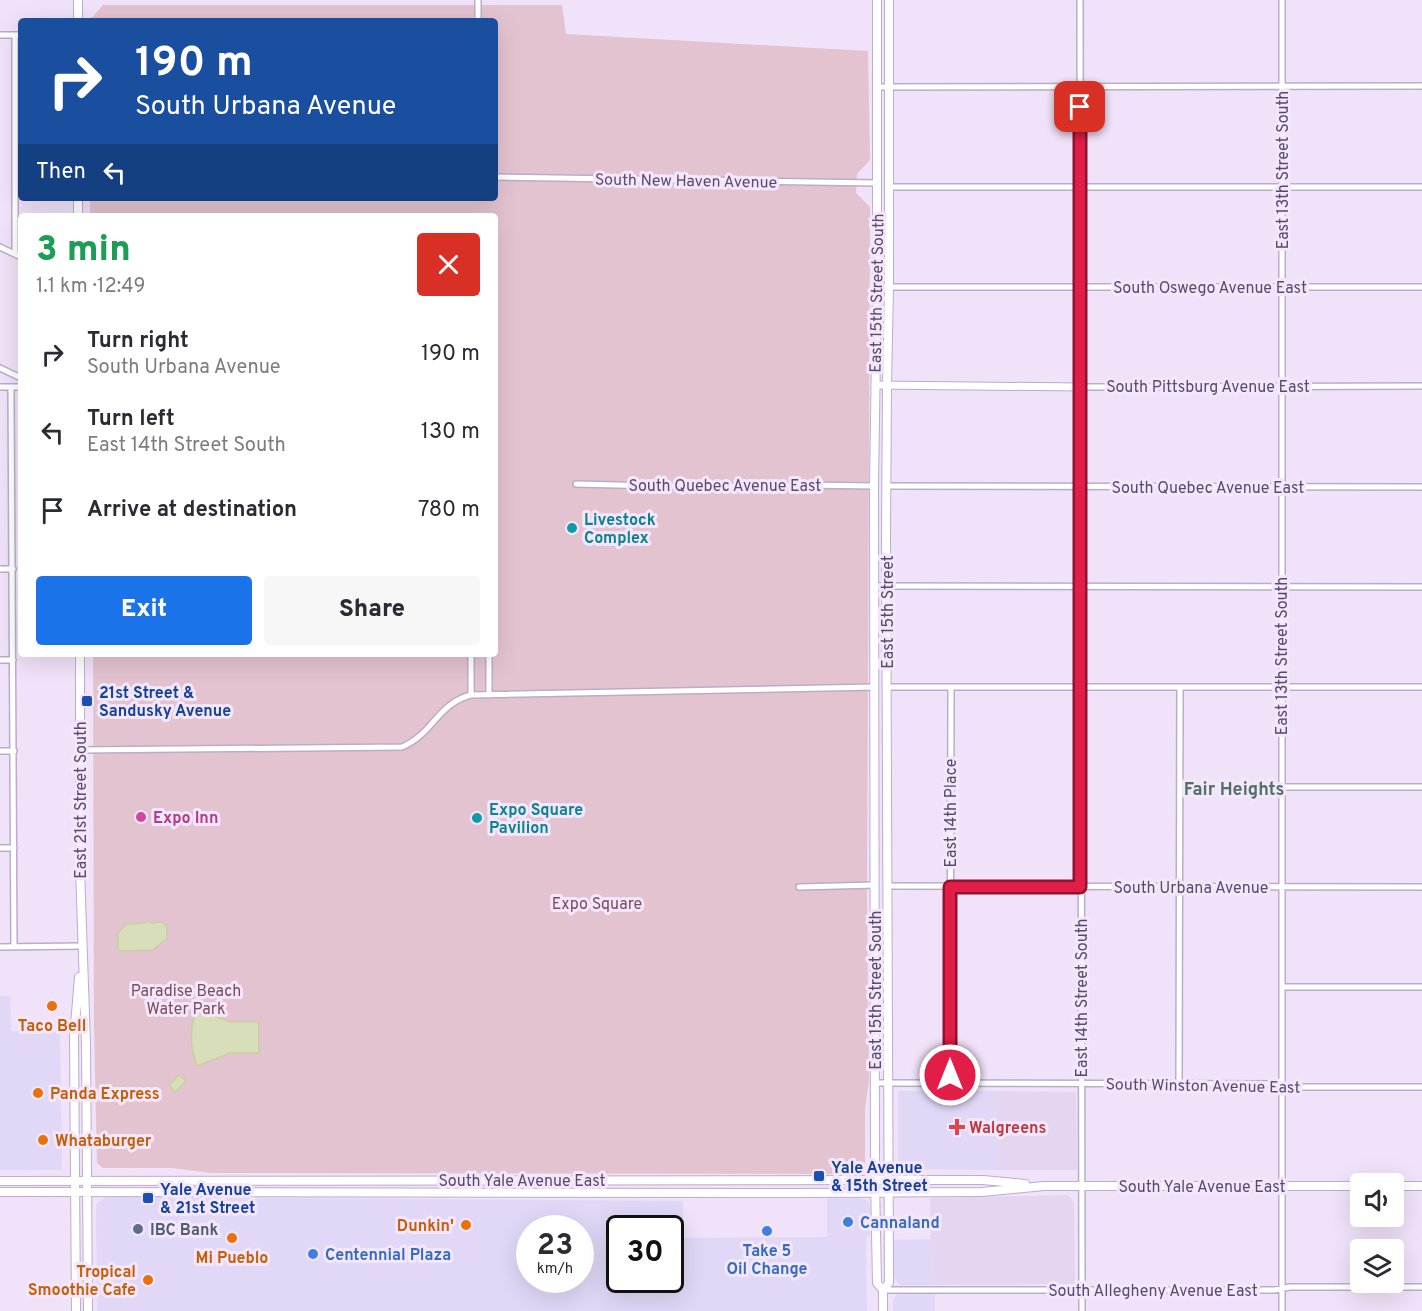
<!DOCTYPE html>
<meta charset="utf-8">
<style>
:root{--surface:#fff;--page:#f7f7f7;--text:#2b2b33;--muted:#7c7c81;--accent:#1a73e8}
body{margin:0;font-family:Overpass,sans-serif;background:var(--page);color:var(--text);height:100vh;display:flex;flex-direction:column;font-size:22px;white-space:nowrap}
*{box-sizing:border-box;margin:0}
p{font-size:20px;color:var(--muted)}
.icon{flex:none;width:33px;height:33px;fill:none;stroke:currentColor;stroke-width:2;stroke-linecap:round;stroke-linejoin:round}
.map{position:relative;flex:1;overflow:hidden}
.sheet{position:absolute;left:18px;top:213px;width:480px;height:444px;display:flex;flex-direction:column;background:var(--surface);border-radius:6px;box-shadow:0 6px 24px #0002}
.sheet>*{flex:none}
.top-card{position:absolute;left:18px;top:18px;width:480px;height:183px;border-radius:6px;box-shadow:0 6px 24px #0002;background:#1a4fa0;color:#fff;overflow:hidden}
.buttons{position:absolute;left:1350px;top:1173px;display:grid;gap:12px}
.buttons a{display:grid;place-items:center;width:54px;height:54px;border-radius:6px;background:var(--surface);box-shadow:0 6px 24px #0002;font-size:30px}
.speed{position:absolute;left:516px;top:1215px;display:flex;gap:12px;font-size:30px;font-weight:700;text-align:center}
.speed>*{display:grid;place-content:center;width:78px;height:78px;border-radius:50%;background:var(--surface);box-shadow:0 6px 24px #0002;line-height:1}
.speed small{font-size:15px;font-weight:400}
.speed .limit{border:3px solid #111;border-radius:9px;background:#fff;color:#111}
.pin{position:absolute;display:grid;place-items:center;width:51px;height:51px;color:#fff;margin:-26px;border-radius:12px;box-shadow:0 3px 9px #0006}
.me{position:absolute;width:66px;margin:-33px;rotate:0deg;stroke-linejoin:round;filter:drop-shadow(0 0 4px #0008)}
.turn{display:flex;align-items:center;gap:21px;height:126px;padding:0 18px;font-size:27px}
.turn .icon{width:78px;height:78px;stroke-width:2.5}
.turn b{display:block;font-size:42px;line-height:51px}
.then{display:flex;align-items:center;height:57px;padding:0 18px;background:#0003;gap:12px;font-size:22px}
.round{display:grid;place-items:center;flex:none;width:63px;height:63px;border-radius:6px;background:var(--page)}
.summary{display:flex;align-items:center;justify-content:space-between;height:102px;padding:0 18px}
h1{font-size:36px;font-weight:800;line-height:45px;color:#1e9e55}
.primary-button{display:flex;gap:12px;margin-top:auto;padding:12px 18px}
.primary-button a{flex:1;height:69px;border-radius:6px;background:var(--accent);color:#fff;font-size:24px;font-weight:800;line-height:69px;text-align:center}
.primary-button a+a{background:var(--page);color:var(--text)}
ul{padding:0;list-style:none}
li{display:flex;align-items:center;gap:18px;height:78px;padding:0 18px}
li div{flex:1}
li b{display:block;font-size:22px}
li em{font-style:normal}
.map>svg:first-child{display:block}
.residential{fill:#e4d5f1}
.commercial{fill:#e1d7f7;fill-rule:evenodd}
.green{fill:#e3c3d0}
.water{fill:#d9deba;stroke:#c8cfa1;stroke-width:1.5}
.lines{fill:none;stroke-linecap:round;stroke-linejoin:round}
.minor-casing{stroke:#baadc9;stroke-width:8}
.tertiary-casing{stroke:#baadc9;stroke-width:9}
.secondary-casing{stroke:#bdadce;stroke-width:10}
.minor{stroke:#fff;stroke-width:5}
.tertiary{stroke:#fff;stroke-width:7}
.secondary{stroke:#fff;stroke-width:8}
.route-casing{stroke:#92132f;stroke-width:15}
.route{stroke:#e11d48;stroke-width:10}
.culture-dot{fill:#0f9aa8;stroke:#f4e7fc;stroke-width:2}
.transit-dot{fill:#1a4fb4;stroke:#f4e7fc;stroke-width:2}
.hotel-dot{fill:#d1479c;stroke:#f4e7fc;stroke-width:2}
.food-dot{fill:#e8710a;stroke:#f4e7fc;stroke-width:2}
.health-dot{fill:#e0444e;stroke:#f4e7fc;stroke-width:2}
.shop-dot{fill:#3f7fe0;stroke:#f4e7fc;stroke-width:2}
.service-dot{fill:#5c6f8a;stroke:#f4e7fc;stroke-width:2}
.labels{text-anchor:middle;stroke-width:6;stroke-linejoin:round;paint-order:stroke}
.street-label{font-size:16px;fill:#584c6c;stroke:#f4e7fc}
.culture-label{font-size:16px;font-weight:bold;fill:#0d838f;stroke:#f4e7fc;text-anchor:start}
.transit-label{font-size:16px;font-weight:bold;fill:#164399;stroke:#f4e7fc;text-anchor:start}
.hotel-label{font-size:16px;font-weight:bold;fill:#b23c85;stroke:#f4e7fc;text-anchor:start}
.park-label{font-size:16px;fill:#7b4c5a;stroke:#f4e7fc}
.food-label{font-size:16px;font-weight:bold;fill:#c56008;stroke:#f4e7fc}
.health-label{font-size:16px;font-weight:bold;fill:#be3a42;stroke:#f4e7fc;text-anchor:start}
.shop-label{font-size:16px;font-weight:bold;fill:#366cbe;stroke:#f4e7fc;text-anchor:start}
.service-label{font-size:16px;font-weight:bold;fill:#4e5e75;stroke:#f4e7fc;text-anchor:start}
.neighbourhood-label{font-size:18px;font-weight:bold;fill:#527066;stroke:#f4e7fc}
</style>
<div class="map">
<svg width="1422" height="1311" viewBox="0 0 1422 1311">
<rect width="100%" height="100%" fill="#f0e2f8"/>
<path class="residential" d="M 997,1091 L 1076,1092 L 1077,1170 L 997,1170 Z
M 1068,1195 L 1074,1202 L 1075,1284 L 932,1285 L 930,1198 Z"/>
<path class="commercial" d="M 0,996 L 10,996 L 11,1031 L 60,1032 L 62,1170 L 0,1170 Z
M 898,1091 L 997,1091 L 997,1170 L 898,1169 Z
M 106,1197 L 683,1201 L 683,1238 L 827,1237 L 827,1198 L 862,1198 L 868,1201 L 870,1210 L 870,1236 L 866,1237 L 867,1311 L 97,1311 L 96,1208 L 97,1203 ZM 580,1228 L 580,1280 L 530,1280 L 530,1228 ZM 670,1228 L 670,1280 L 620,1280 L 620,1228 Z
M 931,1239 L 932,1285 L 900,1285 L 893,1277 L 893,1240 Z
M 897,1294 L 935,1294 L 935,1311 L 893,1311 L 893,1301 Z"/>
<path class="green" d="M 103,5 L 562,5 L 566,34 L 868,51 L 870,160 L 857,174 L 856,193 L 870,207 L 867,896 L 869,1080 L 865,1109 L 865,1162 L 853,1174 L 210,1173 L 172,1168 L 103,1168 L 97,1163 L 94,1027 L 93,654 L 495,654 L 495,216 L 90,216 L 90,198 L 495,198 L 495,21 L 89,21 Z"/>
<path class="water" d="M 148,920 L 151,923 L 162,922 L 167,927 L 167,938 L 153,950 L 118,951 L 118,933 L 127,924 L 145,923 Z
M 197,1009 L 230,1022 L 259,1022 L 259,1053 L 230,1053 L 197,1066 C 190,1047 189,1028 197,1009 Z
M 179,1075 L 186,1081 L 175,1092 L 169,1085 Z"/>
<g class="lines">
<g class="minor-casing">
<path id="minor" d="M 478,0 L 478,21
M 1080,0 L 1082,1311
M 0,35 L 21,35
M 15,35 L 15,254
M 877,87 L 1422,86
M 495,177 L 877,183
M 889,187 L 1422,187
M 0,247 L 21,257
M 889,287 L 1422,287
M 0,368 L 21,378
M 0,387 L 21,387
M 11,387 L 14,947
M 1081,387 L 1422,386
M 576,484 L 699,487 L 803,485 L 874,486
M 887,486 L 1422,487
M 0,569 L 13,569
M 875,586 L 1422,587
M 489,654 L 489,695
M 0,660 L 13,660
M 887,687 L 1422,687
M 471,695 L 471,654
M 80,750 L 402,747 C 432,735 438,703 471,695 L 875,687
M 0,751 L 14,751
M 1281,787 L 1422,787
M 0,848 L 14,848
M 887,886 L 1422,887
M 799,887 L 875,885
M 0,947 L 81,946
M 1282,987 L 1422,987
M 875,1083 L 1272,1084 L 1289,1087 L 1422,1087
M 950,1083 L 951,687
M 1179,1083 L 1180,687
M 883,1290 L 1274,1290 L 1290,1287 L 1422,1287
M 1282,1311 L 1282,0"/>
</g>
<g class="tertiary-casing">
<path id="tertiary" d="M 875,385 L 1081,387"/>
</g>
<g class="secondary-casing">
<path id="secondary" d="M 78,0 L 78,21
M 877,0 L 877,287 L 874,486 L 875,1180 L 877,1283 L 883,1290
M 78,198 L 78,216
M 80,654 L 80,869 L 86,1044 L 88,1311
M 0,1181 L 930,1180 L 983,1180 L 1025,1184
M 1394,1186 L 1422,1186
M 0,1192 L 797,1193 L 982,1192 L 1044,1186 L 1360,1186
M 76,1311 L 74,1037 L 79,977
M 883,1311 L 883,1290 L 889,1283 L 886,537 L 887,386 L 889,287 L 889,0"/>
</g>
<use href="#minor" class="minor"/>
<use href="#tertiary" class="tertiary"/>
<use href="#secondary" class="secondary"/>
</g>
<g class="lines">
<g class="route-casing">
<path id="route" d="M 950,1075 L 950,887 L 1080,887 L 1080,107"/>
</g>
<use href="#route" class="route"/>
</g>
<g class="culture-dot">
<circle cx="572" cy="528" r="6"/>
<circle cx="477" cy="818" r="6"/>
</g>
<g class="transit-dot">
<rect x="81" y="695" width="12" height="12" rx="3"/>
<rect x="813" y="1170" width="12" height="12" rx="3"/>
<rect x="142" y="1192" width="12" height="12" rx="3"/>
</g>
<circle class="hotel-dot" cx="141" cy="817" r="6"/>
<g class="food-dot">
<circle cx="52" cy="1006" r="6"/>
<circle cx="38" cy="1093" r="6"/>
<circle cx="43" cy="1140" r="6"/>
<circle cx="466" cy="1225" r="6"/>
<circle cx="232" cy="1238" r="6"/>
<circle cx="148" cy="1280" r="6"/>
</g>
<path class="health-dot" d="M954 1118h6v6h6v6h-6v6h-6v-6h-6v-6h6z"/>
<g class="shop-dot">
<circle cx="848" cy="1222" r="6"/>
<circle cx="767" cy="1231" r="6"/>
<circle cx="313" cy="1254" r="6"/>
</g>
<circle class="service-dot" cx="138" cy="1229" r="6"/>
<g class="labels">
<g class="street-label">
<text transform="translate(1282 170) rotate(-90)" y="6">East 13th Street South</text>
<text transform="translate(686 180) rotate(1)" y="6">South New Haven Avenue</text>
<text x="1210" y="293">South Oswego Avenue East</text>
<text transform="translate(876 293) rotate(-89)" y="6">East 15th Street South</text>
<text x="1208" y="392">South Pittsburg Avenue East</text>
<text x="725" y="491">South Quebec Avenue East</text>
<text x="1208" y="493">South Quebec Avenue East</text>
<text transform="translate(887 612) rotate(-90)" y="6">East 15th Street</text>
<text transform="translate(1281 656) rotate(-90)" y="6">East 13th Street South</text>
<text transform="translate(80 800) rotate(-90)" y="6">East 21st Street South</text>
<text transform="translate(950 813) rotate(-90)" y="6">East 14th Place</text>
<text x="1191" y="893">South Urbana Avenue</text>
<text transform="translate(875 990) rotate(-90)" y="6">East 15th Street South</text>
<text transform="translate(1081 998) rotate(-90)" y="6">East 14th Street South</text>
<text transform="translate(1203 1085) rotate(1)" y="6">South Winston Avenue East</text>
<text x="522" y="1186">South Yale Avenue East</text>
<text x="1202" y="1192">South Yale Avenue East</text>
<text x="1153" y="1296">South Allegheny Avenue East</text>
</g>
<g class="culture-label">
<text x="584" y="525">Livestock<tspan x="584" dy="18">Complex</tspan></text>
<text x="489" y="815">Expo Square<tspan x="489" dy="18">Pavilion</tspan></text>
</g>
<g class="transit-label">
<text x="99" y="698">21st Street &amp;<tspan x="99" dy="18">Sandusky Avenue</tspan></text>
<text x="831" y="1173">Yale Avenue<tspan x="831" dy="18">&amp; 15th Street</tspan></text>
<text x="160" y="1195">Yale Avenue<tspan x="160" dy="18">&amp; 21st Street</tspan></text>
</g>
<g class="hotel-label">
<text x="153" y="823">Expo Inn</text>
</g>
<g class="park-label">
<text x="597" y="909">Expo Square</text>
<text x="186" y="996">Paradise Beach<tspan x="186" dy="18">Water Park</tspan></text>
</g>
<g class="food-label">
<text x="52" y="1031">Taco Bell</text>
<text x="50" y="1099" text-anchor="start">Panda Express</text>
<text x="55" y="1146" text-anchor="start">Whataburger</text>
<text x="454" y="1231" text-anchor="end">Dunkin'</text>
<text x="232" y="1263">Mi Pueblo</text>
<text x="136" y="1277" text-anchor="end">Tropical<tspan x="136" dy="18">Smoothie Cafe</tspan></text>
</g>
<g class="health-label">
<text x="969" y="1133">Walgreens</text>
</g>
<g class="shop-label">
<text x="860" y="1228">Cannaland</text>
<text x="767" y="1256" text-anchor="middle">Take 5<tspan x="767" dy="18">Oil Change</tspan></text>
<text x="325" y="1260">Centennial Plaza</text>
</g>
<g class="service-label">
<text x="150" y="1235">IBC Bank</text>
</g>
<g class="neighbourhood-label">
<text x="1234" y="795">Fair Heights</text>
</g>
</g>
</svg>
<div class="buttons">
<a><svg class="icon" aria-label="sound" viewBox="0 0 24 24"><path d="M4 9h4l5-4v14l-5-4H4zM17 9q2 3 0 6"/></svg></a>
<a><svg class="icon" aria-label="layers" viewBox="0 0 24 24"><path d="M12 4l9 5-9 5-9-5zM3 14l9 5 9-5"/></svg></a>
</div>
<div class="speed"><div>23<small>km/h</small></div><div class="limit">30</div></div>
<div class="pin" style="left:1080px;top:107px;background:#d93025"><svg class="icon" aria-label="arrive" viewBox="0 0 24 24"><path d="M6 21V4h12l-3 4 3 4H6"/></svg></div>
<svg class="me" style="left:950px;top:1075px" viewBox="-20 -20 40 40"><circle r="17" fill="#e11d48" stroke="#fff" stroke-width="3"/><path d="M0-11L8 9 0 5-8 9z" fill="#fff"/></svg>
<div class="top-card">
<div class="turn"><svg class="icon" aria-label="right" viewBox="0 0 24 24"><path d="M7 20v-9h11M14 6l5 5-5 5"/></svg><div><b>190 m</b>South Urbana Avenue</div></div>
<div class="then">Then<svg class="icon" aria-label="left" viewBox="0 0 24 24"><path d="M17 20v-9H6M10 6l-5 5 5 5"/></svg></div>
</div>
<section class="sheet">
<div class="summary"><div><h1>3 min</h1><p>1.1 km · 12:49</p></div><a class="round" style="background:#d93025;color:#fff"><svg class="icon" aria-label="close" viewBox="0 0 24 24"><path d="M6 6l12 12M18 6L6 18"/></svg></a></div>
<ul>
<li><svg class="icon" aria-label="right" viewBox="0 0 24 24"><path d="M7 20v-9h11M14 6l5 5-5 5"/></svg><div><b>Turn right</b><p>South Urbana Avenue</p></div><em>190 m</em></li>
<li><svg class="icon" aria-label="left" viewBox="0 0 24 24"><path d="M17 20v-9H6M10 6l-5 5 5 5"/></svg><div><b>Turn left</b><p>East 14th Street South</p></div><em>130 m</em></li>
<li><svg class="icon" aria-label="arrive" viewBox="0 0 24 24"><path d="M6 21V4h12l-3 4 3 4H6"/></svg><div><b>Arrive at destination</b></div><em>780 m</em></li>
</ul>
<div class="primary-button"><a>Exit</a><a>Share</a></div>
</section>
</div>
